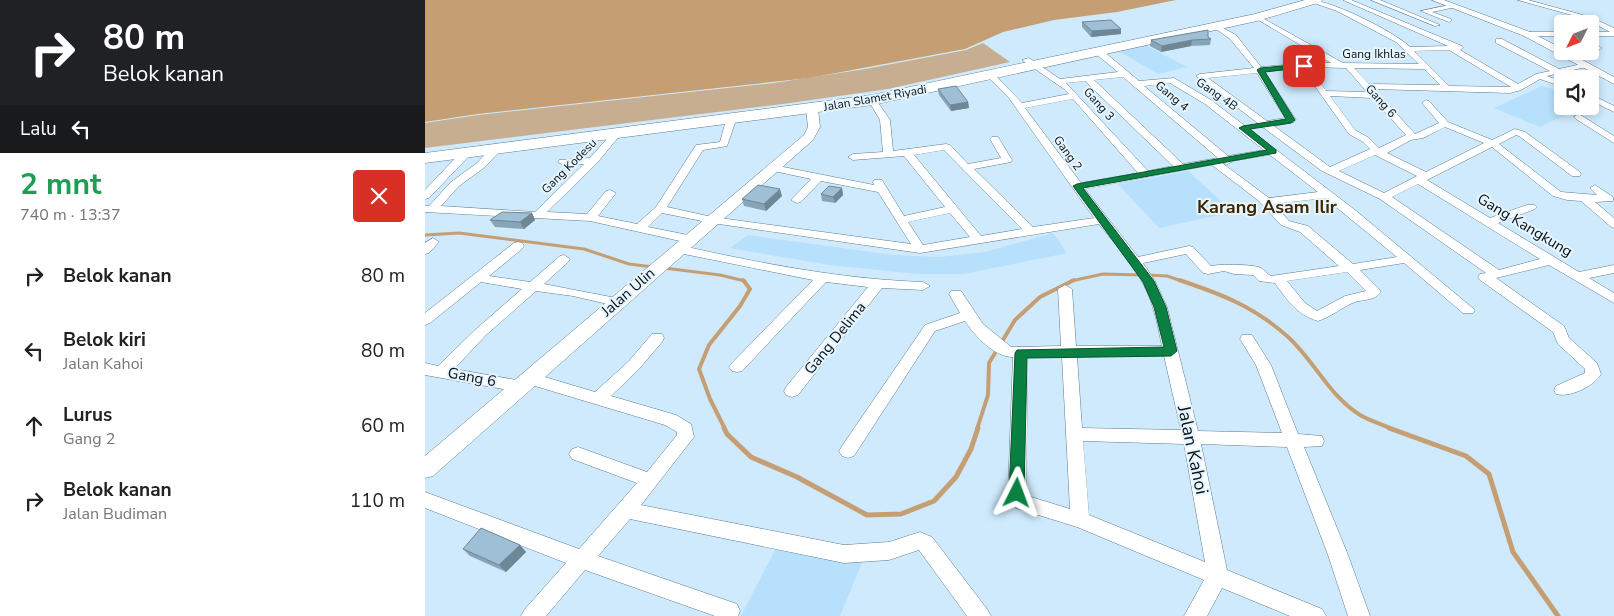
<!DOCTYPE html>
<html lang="id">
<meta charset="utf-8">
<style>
:root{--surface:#fff;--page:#f6f6f6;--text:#222;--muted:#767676}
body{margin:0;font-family:"Nunito Sans",sans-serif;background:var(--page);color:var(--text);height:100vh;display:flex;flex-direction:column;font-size:19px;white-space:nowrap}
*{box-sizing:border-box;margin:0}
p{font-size:16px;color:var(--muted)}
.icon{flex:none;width:28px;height:28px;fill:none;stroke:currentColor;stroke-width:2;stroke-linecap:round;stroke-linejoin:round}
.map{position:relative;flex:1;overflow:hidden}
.drawer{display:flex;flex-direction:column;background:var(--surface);width:425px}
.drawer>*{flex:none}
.banner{background:#202124;color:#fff;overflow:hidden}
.needle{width:32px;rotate:228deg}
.fabs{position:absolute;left:1129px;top:15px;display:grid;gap:10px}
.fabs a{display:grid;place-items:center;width:45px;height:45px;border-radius:5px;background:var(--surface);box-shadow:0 2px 8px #0003;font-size:25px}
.pin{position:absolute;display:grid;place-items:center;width:42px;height:42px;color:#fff;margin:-21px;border-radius:10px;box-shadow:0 2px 8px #0006}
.me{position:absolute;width:55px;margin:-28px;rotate:3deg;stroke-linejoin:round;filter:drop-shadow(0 0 4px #0008)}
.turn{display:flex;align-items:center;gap:18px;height:105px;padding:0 20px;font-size:22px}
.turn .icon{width:65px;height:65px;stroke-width:2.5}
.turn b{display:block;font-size:35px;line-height:42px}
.then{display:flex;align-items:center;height:48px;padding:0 20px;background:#0003;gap:10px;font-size:19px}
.round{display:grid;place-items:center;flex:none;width:52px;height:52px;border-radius:5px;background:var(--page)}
.headline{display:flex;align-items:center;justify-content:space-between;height:85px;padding:0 20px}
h1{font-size:30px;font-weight:700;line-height:38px;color:#1e9e55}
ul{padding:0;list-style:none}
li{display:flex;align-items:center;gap:15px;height:75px;padding:0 20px}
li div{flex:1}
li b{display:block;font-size:19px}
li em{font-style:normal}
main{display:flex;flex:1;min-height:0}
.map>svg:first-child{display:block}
.built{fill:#b6e0fc}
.green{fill:#c8ae91}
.water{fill:#c59f73}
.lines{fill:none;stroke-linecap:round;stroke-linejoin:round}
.stream-far2{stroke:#c59f73;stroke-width:3}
.stream-far1{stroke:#c59f73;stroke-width:4}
.stream{stroke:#c59f73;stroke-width:5}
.minor-casing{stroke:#5c7b90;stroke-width:1}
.tertiary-casing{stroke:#5c7b90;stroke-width:1}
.trunk-casing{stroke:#5c7b90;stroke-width:1}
.minor{fill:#fff;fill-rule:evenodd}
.tertiary{fill:#fff;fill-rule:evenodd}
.trunk{fill:#fff;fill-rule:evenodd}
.wall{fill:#88a4b7}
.shaded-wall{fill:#6f8695}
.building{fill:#9ebfd5;stroke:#6f8695}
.route{fill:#0b8043;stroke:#07532c}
.labels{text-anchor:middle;stroke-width:4;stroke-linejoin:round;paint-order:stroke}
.far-street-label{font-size:12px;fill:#06121a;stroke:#e7f5fe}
.street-label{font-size:15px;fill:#06121a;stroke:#e7f5fe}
.quarter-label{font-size:18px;font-weight:bold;fill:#3f2603;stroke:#e7f5fe}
.near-street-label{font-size:18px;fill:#06121a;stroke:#e7f5fe}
</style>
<main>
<section class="drawer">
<div class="banner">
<div class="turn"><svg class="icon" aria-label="right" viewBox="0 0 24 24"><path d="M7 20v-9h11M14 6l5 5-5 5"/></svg><div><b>80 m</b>Belok kanan</div></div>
<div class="then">Lalu<svg class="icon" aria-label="left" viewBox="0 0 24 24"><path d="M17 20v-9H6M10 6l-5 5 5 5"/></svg></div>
</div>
<div class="headline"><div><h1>2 mnt</h1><p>740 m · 13:37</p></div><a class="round" style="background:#d93025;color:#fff"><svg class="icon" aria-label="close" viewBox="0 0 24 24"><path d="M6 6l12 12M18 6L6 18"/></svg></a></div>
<ul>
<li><svg class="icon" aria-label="right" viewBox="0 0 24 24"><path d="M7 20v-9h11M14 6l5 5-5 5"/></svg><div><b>Belok kanan</b></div><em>80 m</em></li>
<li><svg class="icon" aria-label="left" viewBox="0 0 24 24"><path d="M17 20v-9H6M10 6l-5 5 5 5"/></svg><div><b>Belok kiri</b><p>Jalan Kahoi</p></div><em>80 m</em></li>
<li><svg class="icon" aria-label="ahead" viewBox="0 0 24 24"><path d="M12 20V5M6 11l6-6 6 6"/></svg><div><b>Lurus</b><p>Gang 2</p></div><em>60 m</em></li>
<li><svg class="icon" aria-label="right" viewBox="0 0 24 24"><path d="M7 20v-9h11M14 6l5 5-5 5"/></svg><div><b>Belok kanan</b><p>Jalan Budiman</p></div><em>110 m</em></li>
</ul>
</section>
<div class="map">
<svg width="1189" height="616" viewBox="0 0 1189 616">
<rect width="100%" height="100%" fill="#cfeafd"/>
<path class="built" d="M 720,45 L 762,67 L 733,74 L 693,51 Z
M 1117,86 L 1131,90 L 1137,88 L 1138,106 L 1159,106 L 1115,127 L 1069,108 Z
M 763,171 L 808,212 L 734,228 L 693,184 Z
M 628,233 L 642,253 L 539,274 L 492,274 L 404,265 L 305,248 L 323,235 L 468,255 L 515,257 L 560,252 Z
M 353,544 L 439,558 L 415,616 L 316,616 Z"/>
<path class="green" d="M 558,43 L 585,62 L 463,89 L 358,104 L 0,148 L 0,123 L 53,115 L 349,83 L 440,69 L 541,50 Z"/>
<path class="water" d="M 0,0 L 751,0 L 692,12 L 629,20 L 578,32 L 540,49 L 384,78 L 53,114 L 0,122 Z"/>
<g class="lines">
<path class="stream-far2" d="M 0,235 L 34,233 L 159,249 L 204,264 L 228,267
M 239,268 L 295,275 L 320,281
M 723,275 L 742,276 L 757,281
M 646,281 L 678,274 L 716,275"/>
<path class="stream-far1" d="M 754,280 C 796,294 828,306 862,336 C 889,360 904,396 935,415 C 945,421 957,424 967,429
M 300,429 L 285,399 L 274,369 L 284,345 L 315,306 L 325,289 L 318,280
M 552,429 L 563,395 L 564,363 L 590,320 L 615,297 L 649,280"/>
<path class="stream" d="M 299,428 L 302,434 L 326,457 L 372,477 L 442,515 L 476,514 L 509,501 L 531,477 L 546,449 L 553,428
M 964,428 L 1041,456 L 1064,474 L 1088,552 L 1133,616"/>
<g class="minor-casing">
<path id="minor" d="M 885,0 C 906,0 970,32 985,47 L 1023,46 L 918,0 L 926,0 L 1037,46 L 1038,48 L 1035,50 L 1093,84 L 1111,74 L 1125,71 L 1071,43 L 1071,39 L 1077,39 L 1134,69 L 1161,63 L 1161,67 L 1122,76 L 1138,82 L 1138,87 L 1115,79 L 1096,90 L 1085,93 L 949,89 L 990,134 L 1014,123 L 997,103 L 1001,100 L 1004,101 L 1023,122 L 1067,140 L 1090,129 L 1100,132 L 1155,172 L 1156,174 L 1155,176 L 1147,176 L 1094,136 L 1091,135 L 1074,144 L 1136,192 L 1172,195 L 1165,188 L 1170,185 L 1188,197 L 1188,201 L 1170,202 L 1189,218 L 1189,228 L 1185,226 L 1156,201 L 1142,200 L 1128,196 L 1067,147 L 1002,180 L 1065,218 L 1102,205 L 1110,205 L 1112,207 L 1110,209 L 1073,223 L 1154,272 L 1189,265 L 1189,273 L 1164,278 L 1189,293 L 1189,303 L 1124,265 L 1071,278 L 1139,326 L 1144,338 L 1172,363 L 1176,374 C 1169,386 1145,398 1131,394 L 1129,390 L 1131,386 L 1160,373 L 1160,369 L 1133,344 L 1128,332 L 1055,280 L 1053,277 L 1055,274 L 1061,273 L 955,199 L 897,171 L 839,128 L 835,127 L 834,124 L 771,76 L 775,74 L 829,68 L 805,39 L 787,26 L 786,25 L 789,23 L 811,35 L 836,67 L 884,63 L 906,63 L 830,18 L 830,16 L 832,15 L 918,63 L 994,64 L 971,42 L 912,11 L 886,2 ZM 1024,50 L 1086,87 L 1024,86 L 989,51 ZM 884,67 L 921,68 L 942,92 L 901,91 ZM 877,68 L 924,134 L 938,142 L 945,149 L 905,167 L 849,126 L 869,122 L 871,120 L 840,72 ZM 929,68 L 999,69 L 1015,85 L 944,84 ZM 832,73 L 860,118 L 842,121 L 783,78 ZM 905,96 L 947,98 L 981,135 L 954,148 L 944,138 L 930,130 ZM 1020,127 L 1059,143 L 1001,172 L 962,153 L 986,140 L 998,138 ZM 950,155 L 992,176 L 959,193 L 914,171 ZM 993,184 L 1115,259 L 1074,270 L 967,197 Z
M 946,0 L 955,0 L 1015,25 L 1010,26 Z
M 1093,0 L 1103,0 L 1165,17 L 1189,28 L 1189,36 L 1165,36 L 1165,32 L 1185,32 L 1161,19 Z
M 1029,4 L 1032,6 L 1031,7 L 1007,12 L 1026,19 L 1026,21 L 1024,22 L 996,11 Z
M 1099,32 L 1138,32 L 1138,36 L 1099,36 Z
M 1165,43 L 1177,48 L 1173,50 L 1165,48 Z
M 671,50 L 677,50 L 714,81 L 749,78 L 786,100 L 930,210 L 1050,310 L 1048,313 L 1038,313 L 979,263 L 935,270 L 954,289 L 956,292 C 949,301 940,299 930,302 C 917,307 906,317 893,321 C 872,315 862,300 850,283 L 834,281 L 828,275 L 809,274 L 799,271 L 783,274 L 778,273 L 761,254 L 718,263 L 730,281 L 742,307 L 773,431 L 857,433 L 831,365 L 815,339 L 817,335 L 827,335 L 846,365 L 873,434 L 897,436 L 899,441 L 897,446 L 879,447 L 923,555 L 945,616 L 923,616 L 903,555 L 862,447 L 776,444 L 802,570 L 897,609 L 901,616 L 865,616 L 797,588 L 782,616 L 759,616 L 779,580 L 652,527 L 591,508 L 583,493 L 588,357 C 569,357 550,336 540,321 L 510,331 L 429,456 L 423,458 L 417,456 L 414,451 L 417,446 L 500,325 L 535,313 L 524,294 L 526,291 L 536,291 L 558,324 L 586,347 L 636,346 L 633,289 L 640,285 L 647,289 L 651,346 L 737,346 C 734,333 732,320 728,308 C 719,276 695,250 674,224 L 495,253 L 287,223 L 237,213 L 223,227 L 268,236 L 270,239 L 268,242 L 264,243 L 165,221 L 0,212 L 0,206 L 4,206 L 26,182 L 52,163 L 67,147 L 71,146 L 76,149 L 75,151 L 60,167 L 34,186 L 16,206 L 110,212 L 159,164 L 138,165 L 133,162 L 134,160 L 165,158 L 188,132 L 191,131 L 196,134 L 172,163 L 122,212 L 162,214 L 181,191 L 185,190 L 191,193 L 173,216 L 212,224 L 231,207 L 271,145 L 295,142 L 301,120 L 306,117 L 311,120 L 302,146 L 278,150 L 242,207 L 287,217 L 486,244 L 453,192 L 396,181 L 376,202 L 372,203 L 366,200 L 386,179 L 344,170 L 343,168 L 348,165 L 449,185 L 448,182 L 449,180 L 457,180 L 479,216 L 520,207 L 479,156 L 428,160 L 423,157 L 428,154 L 458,152 L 455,120 L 443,100 L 447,97 L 450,98 L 465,120 L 468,151 L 521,144 L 525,145 L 543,164 L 576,158 L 565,139 L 567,137 L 573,137 L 587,160 L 586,162 L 549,169 L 608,227 L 669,218 L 584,98 L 561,75 L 568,73 L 597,103 L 644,94 L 639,89 L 597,60 L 604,58 L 635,79 L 693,72 L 671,54 ZM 698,77 L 793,158 L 758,164 L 669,80 ZM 660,81 L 748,166 L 723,171 L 641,83 ZM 745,83 L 780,104 L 839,150 L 803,156 L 719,86 ZM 648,99 L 713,173 L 656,183 L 600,108 ZM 519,150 L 597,229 L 556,236 L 489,155 ZM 845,155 L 893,192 L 844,198 L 797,163 L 803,164 L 808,161 ZM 787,165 L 834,201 L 856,225 L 875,232 L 914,266 L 846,276 C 842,274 839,270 836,268 C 829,264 794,264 786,266 L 768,247 L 764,246 L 713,257 L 660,189 ZM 900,198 L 972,257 L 928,264 L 883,226 L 864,221 L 849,204 ZM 525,213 L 545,237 L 498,245 L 483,222 ZM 922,272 L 941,291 L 920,296 L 892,311 L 880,303 L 862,281 ZM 739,356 L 756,430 L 657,428 L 652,357 ZM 603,357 L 637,357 L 645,509 L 603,496 L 601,492 ZM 658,441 L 759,444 L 780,562 L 664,515 Z
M 1165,94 L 1189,106 L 1189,112 L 1165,100 Z
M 1154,114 L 1189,136 L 1189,143 L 1151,119 L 1149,117 Z
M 41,150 L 45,151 L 45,155 L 4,198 L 0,199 L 0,190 L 37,151 Z
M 8,238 L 14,242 L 4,253 L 0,254 L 0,243 Z
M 93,242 L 97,243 L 99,246 L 97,249 L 64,276 L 105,282 L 135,256 L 139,255 L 145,259 L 143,262 L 119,284 L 191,298 L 196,299 L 198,302 L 196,305 L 191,306 L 148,296 L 111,291 L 61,335 L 29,369 L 97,381 L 95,378 L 98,374 L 103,372 L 170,392 L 204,361 L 227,334 L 237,334 L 239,338 L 237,342 L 214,369 L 186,396 L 251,415 L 266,424 L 269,437 L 216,505 L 419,545 L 464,542 L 495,532 L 507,537 L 562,609 L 566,616 L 542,616 L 494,550 L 464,560 L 419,563 L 205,519 L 173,556 L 312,604 L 315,611 L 313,616 L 290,616 L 160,570 L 121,616 L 96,616 L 100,609 L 141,563 L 0,508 L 0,492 L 154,549 L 212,483 L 147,459 L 144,454 L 147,449 L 153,447 L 222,472 L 252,435 L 252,432 L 240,425 L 100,383 L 102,386 L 100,390 L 94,392 L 0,375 L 0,363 L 13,366 L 51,329 L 97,289 L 56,282 L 5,323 L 0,325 L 0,313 L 89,243 Z
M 253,245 C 334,263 415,279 498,282 L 505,286 L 498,290 L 457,288 L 373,395 L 367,397 L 361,395 L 359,391 L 361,387 L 443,287 L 401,282 L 317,371 L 312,372 L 307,371 L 304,367 L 307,363 L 388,280 L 249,252 L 247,249 Z"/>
</g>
<g class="tertiary-casing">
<path id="tertiary" d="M 1007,0 L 1019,0 L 1105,32 L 1138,49 L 1138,51 L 1141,51 L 1189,77 L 1189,84 L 1099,36 Z
M 387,106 L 393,109 L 395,127 L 388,140 L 8,476 L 0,478 L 0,456 L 379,135 L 383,127 L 381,109 Z"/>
</g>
<g class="trunk-casing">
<path id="trunk" d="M 880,0 L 898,0 L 896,2 L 832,21 L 447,105 L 0,163 L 0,153 L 447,95 L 830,14 Z"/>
</g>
<use href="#minor" class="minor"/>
<use href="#tertiary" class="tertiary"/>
<use href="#trunk" class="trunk"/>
</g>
<path class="wall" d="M 657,22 L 696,29 L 696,34 L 666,37 L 657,27 Z
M 783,37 L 786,39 L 785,45 L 766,46 L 736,52 L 725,46 L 726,40 Z
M 513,89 L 543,102 L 544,108 L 526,111 L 514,95 Z
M 417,188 L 418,195 L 410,203 L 397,201 L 396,194 Z
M 357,196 L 341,211 L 319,206 L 317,199 Z
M 107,213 L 110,220 L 99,229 L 70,227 L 65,220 Z
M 95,545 L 101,552 L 81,572 L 45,556 L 38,549 Z"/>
<path class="shaded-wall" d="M 696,29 L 696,34 L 666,37 L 667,31 Z
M 767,40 L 766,46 L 736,52 L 737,46 Z
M 543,102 L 544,108 L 526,111 L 525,105 Z
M 417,188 L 418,195 L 410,203 L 408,197 Z
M 355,189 L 357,196 L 341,211 L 339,204 Z
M 107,213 L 110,220 L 99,229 L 95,222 Z
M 95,545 L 101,552 L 81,572 L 74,565 Z"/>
<path class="building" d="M 686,20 L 696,29 L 667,31 L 657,22 Z
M 783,30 L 783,37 L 786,39 L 767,40 L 737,46 L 726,40 Z
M 531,86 L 543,102 L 525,105 L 513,89 Z
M 333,185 L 355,189 L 339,204 L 317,199 Z
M 404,186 L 417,188 L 408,197 L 396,194 Z
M 77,212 L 107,213 L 95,222 L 65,220 Z
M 56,528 L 95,545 L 74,565 L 38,549 Z"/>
<path class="route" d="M 879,64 L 883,66 L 882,67 L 840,72 L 870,120 L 866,123 L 825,129 L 851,150 L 851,153 L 658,188 L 729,281 L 741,307 L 752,351 L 746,356 L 602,358 L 599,493 L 597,498 L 592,500 L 587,498 L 584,493 L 590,353 L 592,350 L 739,347 L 729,307 L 718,282 L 648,186 L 652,184 L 842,150 L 814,128 L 818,126 L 861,119 L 832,70 L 835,68 Z"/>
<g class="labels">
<g class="far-street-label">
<text x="949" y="58">Gang Ikhlas</text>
<text transform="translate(792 94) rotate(35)" y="4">Gang 4B</text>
<text transform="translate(747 96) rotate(40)" y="4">Gang 4</text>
<text transform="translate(450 98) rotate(-10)" y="4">Jalan Slamet Riyadi</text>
<text transform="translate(956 101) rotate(48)" y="4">Gang 6</text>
<text transform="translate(674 104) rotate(48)" y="4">Gang 3</text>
<text transform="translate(643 153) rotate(54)" y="4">Gang 2</text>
<text transform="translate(144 166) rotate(-45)" y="4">Gang Kodesu</text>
</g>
<g class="street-label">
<text transform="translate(1100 225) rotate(31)" y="5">Gang Kangkung</text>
<text transform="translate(203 292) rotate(-41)" y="5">Jalan Ulin</text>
<text transform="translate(410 338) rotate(-51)" y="5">Gang Delima</text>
<text transform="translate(47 377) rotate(11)" y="5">Gang 6</text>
</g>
<g class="quarter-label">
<text x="842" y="213">Karang Asam Ilir</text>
</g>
<g class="near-street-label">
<text transform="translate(768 450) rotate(78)" y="6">Jalan Kahoi</text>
</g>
</g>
</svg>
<div class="fabs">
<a><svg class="needle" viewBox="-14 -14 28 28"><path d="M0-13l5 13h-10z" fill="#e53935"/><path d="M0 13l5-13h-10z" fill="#767676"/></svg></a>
<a><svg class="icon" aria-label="sound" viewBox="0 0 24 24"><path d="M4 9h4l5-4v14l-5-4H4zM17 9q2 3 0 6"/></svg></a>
</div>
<div class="pin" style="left:879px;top:66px;background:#d93025"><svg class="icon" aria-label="arrive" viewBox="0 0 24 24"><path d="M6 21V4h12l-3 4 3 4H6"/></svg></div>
<svg class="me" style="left:592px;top:493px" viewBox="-20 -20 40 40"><path d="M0-17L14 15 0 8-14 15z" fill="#0b8043" stroke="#fff" stroke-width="4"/></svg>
</div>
</main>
